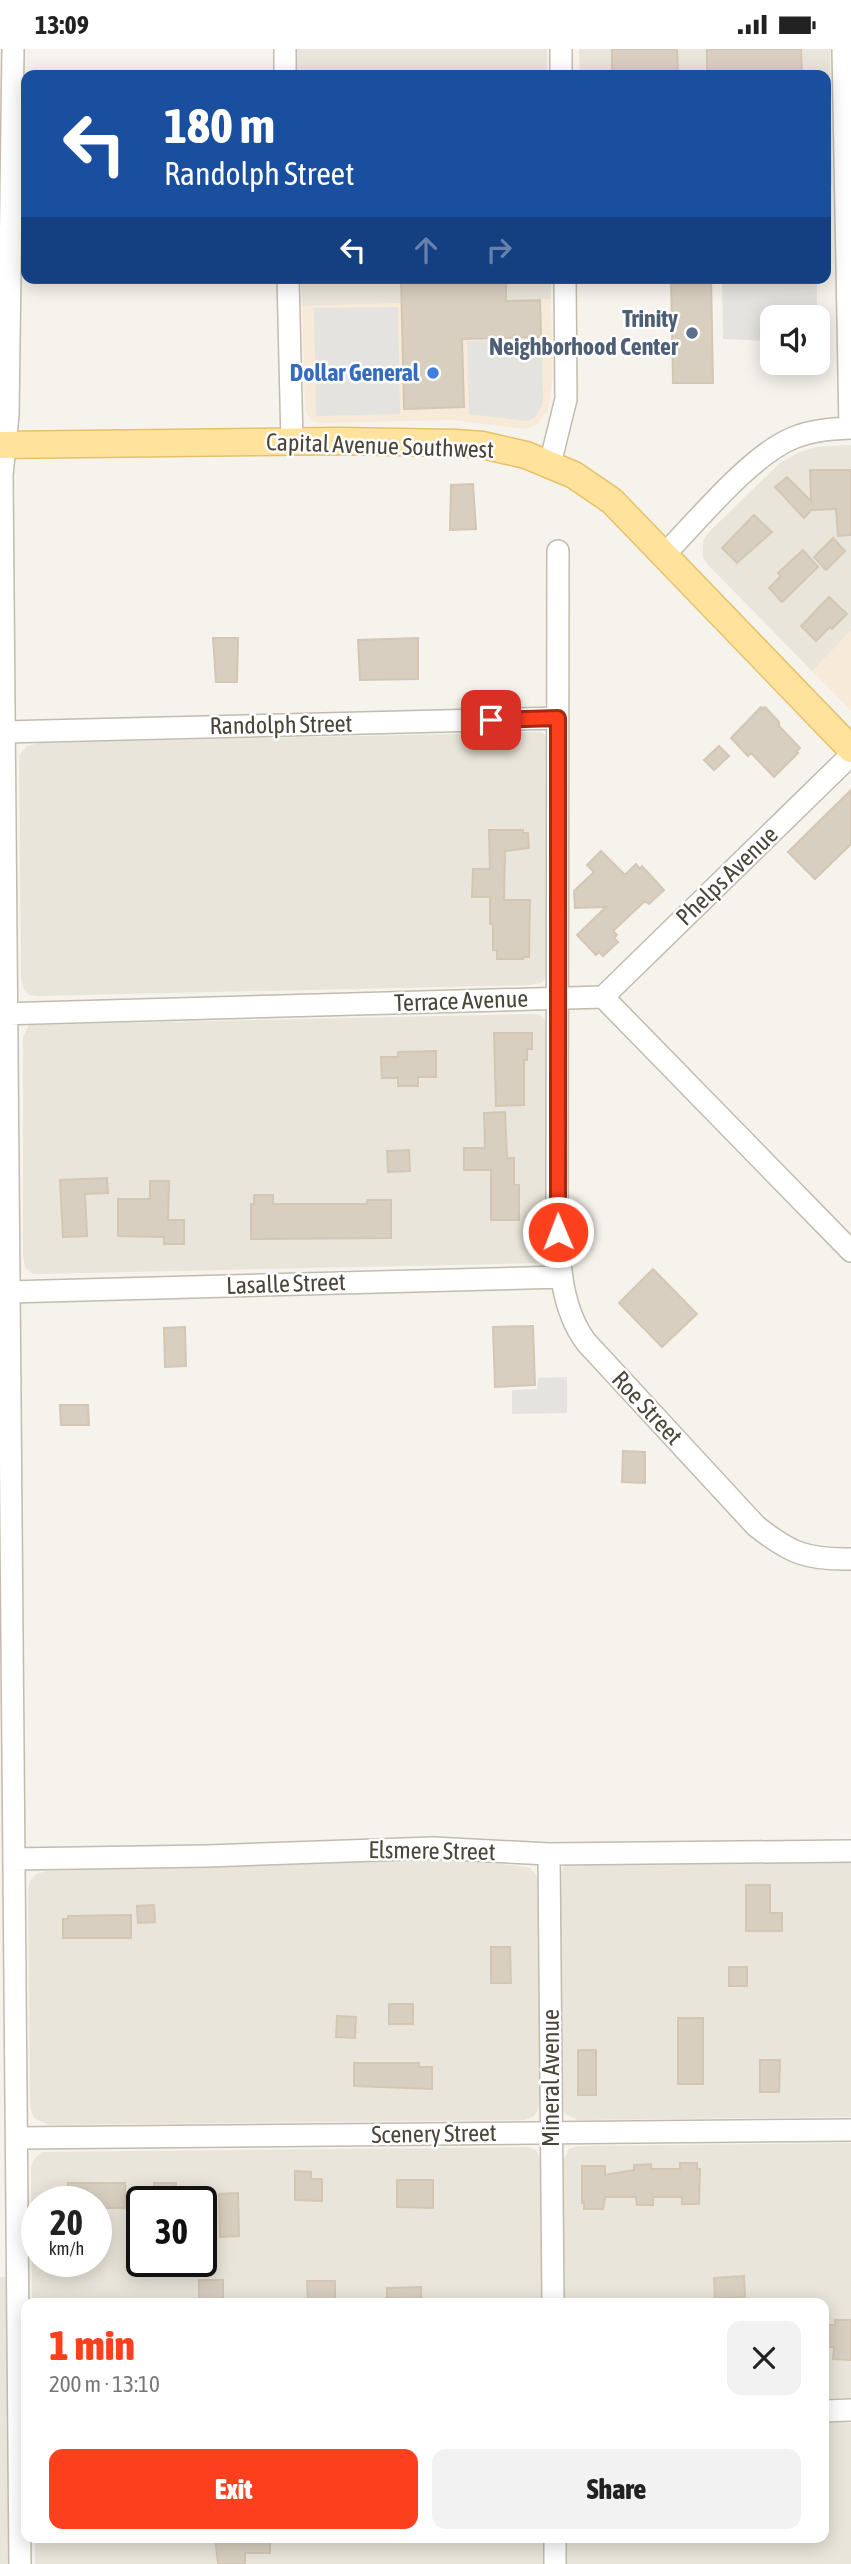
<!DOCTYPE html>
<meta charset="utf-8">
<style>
:root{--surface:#fff;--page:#f2f2f2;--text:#222;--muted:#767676;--accent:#fc3f1d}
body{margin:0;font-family:"Asap Condensed",sans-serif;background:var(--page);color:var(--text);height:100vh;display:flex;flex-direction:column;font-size:26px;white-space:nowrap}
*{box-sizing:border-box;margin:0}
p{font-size:23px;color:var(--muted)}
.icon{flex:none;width:38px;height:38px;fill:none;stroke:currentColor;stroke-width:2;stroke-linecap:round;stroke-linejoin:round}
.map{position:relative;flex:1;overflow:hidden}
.panel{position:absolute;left:21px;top:2249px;width:808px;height:245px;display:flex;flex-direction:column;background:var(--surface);border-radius:14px;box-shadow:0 4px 18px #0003}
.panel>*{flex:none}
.top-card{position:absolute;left:21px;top:21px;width:810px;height:214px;border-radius:14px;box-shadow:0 4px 18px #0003;background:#1a4fa0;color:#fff;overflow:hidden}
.tools{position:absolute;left:760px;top:256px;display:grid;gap:14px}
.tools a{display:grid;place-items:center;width:70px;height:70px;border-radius:14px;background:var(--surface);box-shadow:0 4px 18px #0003;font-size:35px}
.speed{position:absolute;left:21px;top:2137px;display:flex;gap:14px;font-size:35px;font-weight:700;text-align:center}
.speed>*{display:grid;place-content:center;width:91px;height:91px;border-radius:50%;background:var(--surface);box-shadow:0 4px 18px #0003;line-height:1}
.speed small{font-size:18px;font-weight:400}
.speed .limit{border:4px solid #111;border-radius:10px;background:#fff;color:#111}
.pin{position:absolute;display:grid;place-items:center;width:60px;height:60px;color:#fff;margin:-30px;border-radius:14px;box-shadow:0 4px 10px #0006}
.me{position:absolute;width:77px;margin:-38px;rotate:359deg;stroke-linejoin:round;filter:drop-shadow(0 0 5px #0008)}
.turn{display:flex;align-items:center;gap:24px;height:147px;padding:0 28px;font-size:32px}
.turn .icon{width:91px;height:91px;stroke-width:2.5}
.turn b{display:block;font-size:49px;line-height:60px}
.lanes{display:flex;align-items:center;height:66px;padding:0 28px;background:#0003;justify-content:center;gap:35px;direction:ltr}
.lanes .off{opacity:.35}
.round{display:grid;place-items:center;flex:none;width:74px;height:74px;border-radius:14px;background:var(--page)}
.overview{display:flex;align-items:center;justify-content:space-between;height:119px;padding:0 28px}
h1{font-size:42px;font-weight:800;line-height:52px;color:var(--accent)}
.cta{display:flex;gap:14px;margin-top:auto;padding:14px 28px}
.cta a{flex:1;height:80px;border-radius:14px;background:var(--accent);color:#fff;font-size:28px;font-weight:800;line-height:80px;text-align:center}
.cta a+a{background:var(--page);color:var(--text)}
.status{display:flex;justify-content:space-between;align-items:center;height:49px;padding:0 35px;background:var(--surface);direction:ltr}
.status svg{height:19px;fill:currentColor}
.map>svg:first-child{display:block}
.residential{fill:#eae5da;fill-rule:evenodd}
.commercial{fill:#f7ead8}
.parking{fill:#e5e3e0}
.building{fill:#d8cfc1;stroke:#d3c7b4;stroke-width:2}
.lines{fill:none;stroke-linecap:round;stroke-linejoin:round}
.minor-casing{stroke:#c2bbae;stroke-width:24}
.major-casing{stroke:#e6c16a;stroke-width:29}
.minor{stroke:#fff;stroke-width:21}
.major{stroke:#ffe39c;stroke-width:26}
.route-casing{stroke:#a42913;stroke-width:18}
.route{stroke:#fc3f1d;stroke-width:12}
.service-dot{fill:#5c6f8a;stroke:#fff;stroke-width:2.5}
.shop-dot{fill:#3f7fe0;stroke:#fff;stroke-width:2.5}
.labels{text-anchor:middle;stroke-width:5;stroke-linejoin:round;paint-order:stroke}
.service-label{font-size:24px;font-weight:bold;fill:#4e5e75;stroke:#fff;text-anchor:end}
.shop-label{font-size:24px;font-weight:bold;fill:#366cbe;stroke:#fff;text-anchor:end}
.street-label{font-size:24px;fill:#4b4439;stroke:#fff}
</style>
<div class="status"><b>13:09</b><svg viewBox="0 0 49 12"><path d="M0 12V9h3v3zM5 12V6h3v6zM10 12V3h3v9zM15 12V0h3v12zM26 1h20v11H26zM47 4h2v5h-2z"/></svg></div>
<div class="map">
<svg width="851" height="2515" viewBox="0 0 851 2515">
<rect width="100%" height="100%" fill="#f6f3ec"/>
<path class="residential" d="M 296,0 L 547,0 L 547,26 L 297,26 Z
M 579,0 L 830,0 L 832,136 L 826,136 L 826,26 L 580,26 Z
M 301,229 L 551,229 L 551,250 L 302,257 Z
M 851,396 L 851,582 L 812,622 L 709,517 L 703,509 L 703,492 L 708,484 L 781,413 L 800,403 L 817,398 Z
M 542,683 L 547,688 L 548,693 L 548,927 L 541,934 L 529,936 L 38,947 L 29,946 L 23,939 L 21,930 L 19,707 L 27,697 L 39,694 Z
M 535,965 L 540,966 L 547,973 L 551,1206 L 543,1214 L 39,1225 L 33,1225 L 25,1219 L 23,1205 L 23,988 L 29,976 Z
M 397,1808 L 439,1808 L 518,1817 L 530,1819 L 536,1826 L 539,1837 L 540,2048 L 538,2061 L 534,2067 L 525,2071 L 49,2076 L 34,2069 L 30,2058 L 28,1840 L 30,1832 L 36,1825 L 47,1822 Z
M 851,1811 L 851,2068 L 578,2071 L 565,2065 L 561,2056 L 559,1828 L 564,1818 L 572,1814 Z
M 851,2094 L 851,2349 L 824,2349 L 824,2254 L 563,2254 L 562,2113 L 569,2100 L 578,2097 Z
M 528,2098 L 536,2101 L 542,2114 L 543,2254 L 32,2254 L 31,2118 L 35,2109 L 42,2103 ZM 37,2152 L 96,2152 L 96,2212 L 37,2212 ZM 142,2152 L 201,2152 L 201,2212 L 142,2212 Z
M 0,2228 L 6,2228 L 9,2515 L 0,2515 Z
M 824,2374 L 851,2374 L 851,2515 L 565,2515 L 565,2489 L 824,2488 Z
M 35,2489 L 545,2489 L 545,2515 L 35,2515 Z"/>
<path class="commercial" d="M 551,250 L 553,329 L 548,361 L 537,376 L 524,380 L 455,371 L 320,374 L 312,372 L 305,362 L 302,257 Z
M 851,582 L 851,662 L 812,622 Z"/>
<path class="parking" d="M 722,229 L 817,229 L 817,268 L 772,268 L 772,292 L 723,290 Z
M 398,258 L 400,365 L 316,367 L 314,259 Z
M 542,290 L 543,355 L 535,368 L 528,372 L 469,365 L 467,292 Z
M 567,1328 L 567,1364 L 512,1365 L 512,1341 L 537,1340 L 538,1329 Z"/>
<path class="building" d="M 612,0 L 677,0 L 678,26 L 612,26 Z
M 707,0 L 801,0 L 802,26 L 707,26 Z
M 401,229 L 506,229 L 506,252 L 540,251 L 541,288 L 462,290 L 464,358 L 404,360 Z
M 671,229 L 711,229 L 713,334 L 673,334 Z
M 810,421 L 851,421 L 851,486 L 838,487 L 836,460 L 811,461 L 804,469 L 775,438 L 787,428 L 811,452 Z
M 473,435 L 476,480 L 450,481 L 451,436 Z
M 754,466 L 772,483 L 737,514 L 722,499 Z
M 833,489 L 845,502 L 826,521 L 814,508 Z
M 803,501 L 818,518 L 782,553 L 769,539 L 781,527 L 778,524 Z
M 829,548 L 847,565 L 832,580 L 830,578 L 816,592 L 801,577 Z
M 213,589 L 238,589 L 237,633 L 216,633 Z
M 418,589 L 418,630 L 360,631 L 358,591 Z
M 761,658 L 763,660 L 765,658 L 779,673 L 779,677 L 800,699 L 796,703 L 798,704 L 774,728 L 751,704 L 748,707 L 731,689 Z
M 719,697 L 729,707 L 714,721 L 704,711 Z
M 851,741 L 851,795 L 815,830 L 788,803 Z
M 489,781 L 523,781 L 523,784 L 528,784 L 529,799 L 505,802 L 504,851 L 530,851 L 529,908 L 523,908 L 523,910 L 497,910 L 497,901 L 493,901 L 493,875 L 490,875 L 490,848 L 472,848 L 473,820 L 490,820 Z
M 601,802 L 625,826 L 636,815 L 640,820 L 642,817 L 664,841 L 649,855 L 645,852 L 613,882 L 617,886 L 614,889 L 618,893 L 603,907 L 599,903 L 596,906 L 577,886 L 606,858 L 575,859 L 574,842 L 594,823 L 587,816 Z
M 494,984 L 532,984 L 532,1000 L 527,1000 L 527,1011 L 524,1011 L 524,1056 L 496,1057 Z
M 436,1002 L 436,1028 L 418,1028 L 418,1037 L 398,1037 L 398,1029 L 382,1029 L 381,1008 L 398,1008 L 398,1003 Z
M 505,1063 L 507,1109 L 514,1109 L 514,1136 L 519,1136 L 519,1171 L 491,1171 L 491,1121 L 464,1121 L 464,1099 L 485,1099 L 484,1064 Z
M 409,1101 L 410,1122 L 388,1123 L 387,1102 Z
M 107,1129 L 108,1144 L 85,1145 L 87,1187 L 63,1188 L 60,1131 Z
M 150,1132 L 169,1132 L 168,1171 L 184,1171 L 184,1195 L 164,1195 L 164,1188 L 118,1187 L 118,1150 L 150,1150 Z
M 254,1146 L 273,1146 L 273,1155 L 367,1155 L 367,1151 L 391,1151 L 391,1189 L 251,1190 L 251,1155 L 254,1155 Z
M 653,1220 L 697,1265 L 662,1298 L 619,1254 Z
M 533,1277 L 535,1336 L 495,1338 L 493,1278 Z
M 185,1278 L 186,1317 L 165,1318 L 164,1279 Z
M 60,1356 L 88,1356 L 89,1376 L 61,1376 Z
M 623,1402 L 645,1403 L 645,1434 L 622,1433 Z
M 746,1836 L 770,1836 L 770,1864 L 782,1864 L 782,1882 L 746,1882 Z
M 154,1856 L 155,1873 L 138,1874 L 137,1857 Z
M 131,1866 L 131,1889 L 63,1889 L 63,1870 L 68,1870 L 68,1867 Z
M 491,1898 L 510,1898 L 511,1934 L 491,1934 Z
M 729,1918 L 747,1918 L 747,1937 L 729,1937 Z
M 389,1955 L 413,1955 L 413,1975 L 389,1975 Z
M 337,1967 L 356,1968 L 355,1989 L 336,1988 Z
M 678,1969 L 703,1969 L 703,2035 L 678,2035 Z
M 578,2001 L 596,2001 L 596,2046 L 578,2046 Z
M 760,2011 L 780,2011 L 779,2043 L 760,2043 Z
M 354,2014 L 419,2014 L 419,2018 L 432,2018 L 432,2040 L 354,2037 Z
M 680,2114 L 697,2114 L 697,2120 L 700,2120 L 699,2155 L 682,2155 L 682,2148 L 653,2148 L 653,2156 L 637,2156 L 636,2148 L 605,2148 L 603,2160 L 584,2160 L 584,2154 L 582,2154 L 582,2117 L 605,2117 L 605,2126 L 634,2121 L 634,2116 L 651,2115 L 651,2120 L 680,2120 Z
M 295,2122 L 311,2123 L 311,2130 L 322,2130 L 322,2152 L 295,2151 Z
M 397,2131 L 433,2131 L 433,2159 L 397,2158 Z
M 68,2134 L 125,2134 L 125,2159 L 96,2159 L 96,2152 L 68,2152 Z
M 154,2134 L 176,2134 L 176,2152 L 154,2152 Z
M 238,2144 L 239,2187 L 220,2188 L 219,2145 Z
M 744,2227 L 745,2248 L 715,2250 L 714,2229 Z
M 199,2231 L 223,2231 L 223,2251 L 199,2251 Z
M 307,2232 L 335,2232 L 335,2254 L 308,2254 Z
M 421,2238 L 421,2254 L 387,2254 L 387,2239 Z
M 835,2271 L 851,2271 L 851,2311 L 833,2310 L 834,2298 L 824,2298 L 824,2276 L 835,2276 Z
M 215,2488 L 270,2488 L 270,2504 L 245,2504 L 245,2515 L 218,2515 Z"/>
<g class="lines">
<g class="minor-casing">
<path id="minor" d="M 13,0 L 8,366 L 2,426 L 20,2515
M 285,0 L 285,26
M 561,0 L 561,26
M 843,0 L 850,379
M 288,229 L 292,393
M 550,415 L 566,350 L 565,229
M 558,502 L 557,1163 C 559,1206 559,1257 586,1293 L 756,1477 C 790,1504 807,1511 851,1510
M 665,505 C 697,472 751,406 793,389 C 812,381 831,380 851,379
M 4,683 L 558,669
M 603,948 L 851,706
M 0,965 L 603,948 L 851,1202
M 9,1243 L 562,1228
M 549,1805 L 553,2254
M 14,1810 L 207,1807 L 433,1799 L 549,1805 L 851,1802
M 17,2089 L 851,2081
M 824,2362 L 851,2361
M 555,2488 L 555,2515"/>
</g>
<g class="major-casing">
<path id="major" d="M 0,396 L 339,392 L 455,394 L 482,396 L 526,406 L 574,426 L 612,452 L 851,700"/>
</g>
<use href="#minor" class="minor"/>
<use href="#major" class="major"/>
</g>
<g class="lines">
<g class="route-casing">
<path id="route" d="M 491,671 L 558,669 L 558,1183"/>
</g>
<use href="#route" class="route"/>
</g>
<circle class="service-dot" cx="692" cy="284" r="7"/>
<circle class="shop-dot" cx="433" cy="324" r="7"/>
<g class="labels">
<g class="service-label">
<text x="678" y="278">Trinity<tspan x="678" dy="28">Neighborhood Center</tspan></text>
</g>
<g class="shop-label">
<text x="419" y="332">Dollar General</text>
</g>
<g class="street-label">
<text transform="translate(380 397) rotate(2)" y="8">Capital Avenue Southwest</text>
<text transform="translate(281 676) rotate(-1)" y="8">Randolph Street</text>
<text transform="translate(727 827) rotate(-44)" y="8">Phelps Avenue</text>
<text transform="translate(461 952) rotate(-2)" y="8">Terrace Avenue</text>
<text transform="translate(286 1235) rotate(-2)" y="8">Lasalle Street</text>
<text transform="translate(647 1359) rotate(47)" y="8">Roe Street</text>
<text transform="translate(432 1802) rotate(1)" y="8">Elsmere Street</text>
<text transform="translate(551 2029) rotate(-90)" y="8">Mineral Avenue</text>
<text transform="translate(434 2085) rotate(-1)" y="8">Scenery Street</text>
</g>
</g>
</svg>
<div class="tools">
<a><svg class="icon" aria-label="sound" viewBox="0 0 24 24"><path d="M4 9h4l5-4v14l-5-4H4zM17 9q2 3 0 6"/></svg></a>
</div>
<div class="speed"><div>20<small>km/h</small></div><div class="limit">30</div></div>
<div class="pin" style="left:491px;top:671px;background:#d93025"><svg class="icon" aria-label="arrive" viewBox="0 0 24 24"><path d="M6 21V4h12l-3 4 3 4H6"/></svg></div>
<svg class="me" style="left:558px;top:1183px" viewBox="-20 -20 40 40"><circle r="17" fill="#fc3f1d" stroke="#fff" stroke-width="3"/><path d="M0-11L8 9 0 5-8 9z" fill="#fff"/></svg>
<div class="top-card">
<div class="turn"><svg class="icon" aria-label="left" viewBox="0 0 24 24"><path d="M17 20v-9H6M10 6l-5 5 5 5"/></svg><div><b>180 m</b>Randolph Street</div></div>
<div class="lanes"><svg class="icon" aria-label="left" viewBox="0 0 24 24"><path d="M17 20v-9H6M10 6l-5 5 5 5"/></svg><svg class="icon off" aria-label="ahead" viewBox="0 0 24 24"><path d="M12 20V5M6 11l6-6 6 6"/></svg><svg class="icon off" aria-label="right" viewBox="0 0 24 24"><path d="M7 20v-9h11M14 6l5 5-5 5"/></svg></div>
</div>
<section class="panel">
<div class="overview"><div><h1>1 min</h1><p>200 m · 13:10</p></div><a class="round"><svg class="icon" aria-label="close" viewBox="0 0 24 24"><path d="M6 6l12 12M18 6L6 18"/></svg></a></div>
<div class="cta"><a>Exit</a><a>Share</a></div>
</section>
</div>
